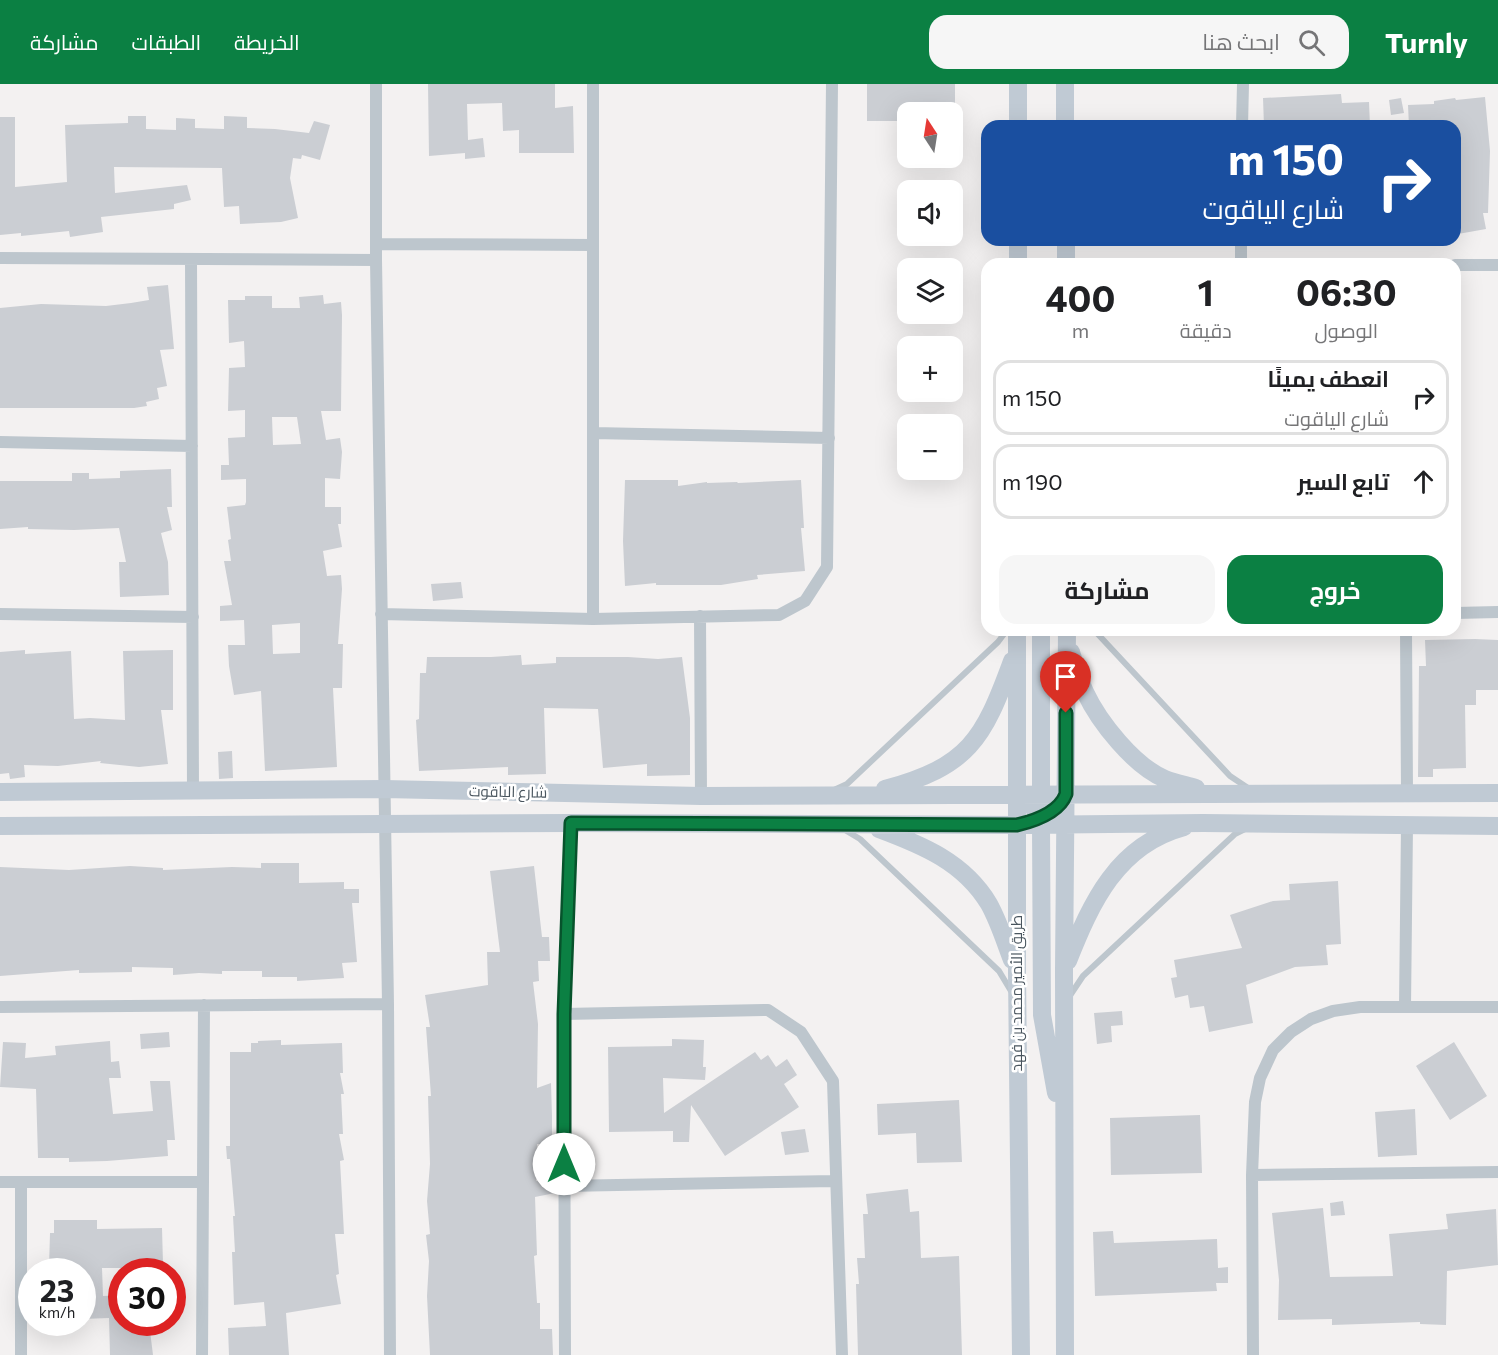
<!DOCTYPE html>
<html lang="ar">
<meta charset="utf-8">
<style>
:root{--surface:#fff;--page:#f6f6f6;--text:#202124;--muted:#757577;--line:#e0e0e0;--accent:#0b8043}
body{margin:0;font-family:Commissioner,Cairo,sans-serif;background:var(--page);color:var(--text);direction:rtl;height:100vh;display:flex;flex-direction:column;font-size:22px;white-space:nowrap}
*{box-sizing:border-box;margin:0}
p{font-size:20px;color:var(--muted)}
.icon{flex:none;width:33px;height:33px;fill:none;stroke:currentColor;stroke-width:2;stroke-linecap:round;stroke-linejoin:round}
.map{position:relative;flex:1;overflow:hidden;direction:ltr}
.details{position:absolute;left:981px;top:174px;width:480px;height:378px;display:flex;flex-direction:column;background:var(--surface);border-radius:18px;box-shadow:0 6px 24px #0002;direction:rtl}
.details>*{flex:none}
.hud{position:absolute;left:981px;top:36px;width:480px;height:126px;border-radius:18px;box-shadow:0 6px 24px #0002;direction:rtl;background:#1a4fa0;color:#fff;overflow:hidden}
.needle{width:39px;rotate:348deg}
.buttons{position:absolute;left:897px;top:18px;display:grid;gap:12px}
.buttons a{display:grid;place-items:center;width:66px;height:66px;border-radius:12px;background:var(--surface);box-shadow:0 6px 24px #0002;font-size:30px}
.speed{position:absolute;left:18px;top:1174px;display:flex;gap:12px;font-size:30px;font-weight:700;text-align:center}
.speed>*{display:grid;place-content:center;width:78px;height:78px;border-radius:50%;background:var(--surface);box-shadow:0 6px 24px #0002;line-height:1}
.speed small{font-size:15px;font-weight:400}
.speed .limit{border:9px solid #d22;background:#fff;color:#111}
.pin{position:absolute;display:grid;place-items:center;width:51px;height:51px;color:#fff;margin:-62px -26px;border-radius:50% 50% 50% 0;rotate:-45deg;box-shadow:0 0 6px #0007}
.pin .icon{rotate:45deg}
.me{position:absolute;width:66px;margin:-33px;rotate:0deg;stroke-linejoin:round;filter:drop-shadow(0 0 4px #0008)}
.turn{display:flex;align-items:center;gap:21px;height:126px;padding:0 18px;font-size:27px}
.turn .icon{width:78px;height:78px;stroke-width:2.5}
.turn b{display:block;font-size:42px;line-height:51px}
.eta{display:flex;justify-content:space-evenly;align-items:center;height:102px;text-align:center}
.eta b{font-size:36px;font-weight:700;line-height:42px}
.primary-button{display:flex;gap:12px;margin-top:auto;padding:12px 18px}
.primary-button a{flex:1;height:69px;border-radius:18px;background:var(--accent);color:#fff;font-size:24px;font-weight:700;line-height:69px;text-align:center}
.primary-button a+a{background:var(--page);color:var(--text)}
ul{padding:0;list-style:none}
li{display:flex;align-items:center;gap:18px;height:75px;margin:0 12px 9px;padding:0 6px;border:3px solid var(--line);border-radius:18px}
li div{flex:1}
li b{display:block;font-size:22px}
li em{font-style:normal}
header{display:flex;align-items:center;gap:36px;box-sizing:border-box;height:84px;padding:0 30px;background:var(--accent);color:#fff}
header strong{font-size:28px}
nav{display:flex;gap:33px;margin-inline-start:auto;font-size:21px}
.search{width:420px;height:54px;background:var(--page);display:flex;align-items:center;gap:15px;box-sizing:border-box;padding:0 21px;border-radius:18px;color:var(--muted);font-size:22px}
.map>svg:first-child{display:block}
.building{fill:#cbced3;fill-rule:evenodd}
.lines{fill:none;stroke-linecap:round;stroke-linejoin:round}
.lane{stroke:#bdc6cd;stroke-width:6}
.street{stroke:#bdc6cd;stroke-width:12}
.secondary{stroke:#c0cad4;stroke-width:18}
.route-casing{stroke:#07532c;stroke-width:15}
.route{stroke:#0b8043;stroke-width:10}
.labels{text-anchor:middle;stroke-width:5;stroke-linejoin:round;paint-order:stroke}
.street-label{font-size:15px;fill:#49555e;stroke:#fff}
</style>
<header>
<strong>Turnly</strong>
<div class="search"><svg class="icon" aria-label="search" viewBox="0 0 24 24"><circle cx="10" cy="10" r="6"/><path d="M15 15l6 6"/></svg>ابحث هنا</div>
<nav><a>الخريطة</a><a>الطبقات</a><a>مشاركة</a></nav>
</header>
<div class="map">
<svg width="1498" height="1271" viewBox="0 0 1498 1271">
<rect width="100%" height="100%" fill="#f3f1f1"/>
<path class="building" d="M 428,0 L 555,0 L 555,24 L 573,22 L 574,69 L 519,69 L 519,46 L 503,47 L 502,19 L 467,20 L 468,56 L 483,54 L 485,73 L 465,75 L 465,69 L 429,72 Z
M 867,0 L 955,0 L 955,28 L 908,28 L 908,37 L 867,37 Z
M 1341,10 L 1342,19 L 1369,18 L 1370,42 L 1264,42 L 1263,14 Z
M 1485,13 L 1490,67 L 1488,129 L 1483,129 L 1486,145 L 1458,150 L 1455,135 L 1455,42 L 1409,42 L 1408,21 L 1434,20 L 1434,17 L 1455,14 L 1456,16 Z
M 1401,14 L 1404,29 L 1391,31 L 1389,16 Z
M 128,32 L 146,32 L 146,45 L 176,46 L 176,34 L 195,35 L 195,44 L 224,45 L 224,32 L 247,33 L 247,44 L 275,45 L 309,49 L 314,37 L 330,41 L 320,76 L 302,71 L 301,75 L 293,74 L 290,94 L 298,134 L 281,138 L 240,140 L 239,122 L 224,123 L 222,84 L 114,83 L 115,109 L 187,101 L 191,116 L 174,120 L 174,125 L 101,133 L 103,148 L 70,153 L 69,147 L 21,152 L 21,149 L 0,151 L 0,33 L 15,33 L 15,103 L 67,98 L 65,41 L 128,39 Z
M 168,201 L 174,265 L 160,266 L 167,302 L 157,304 L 159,315 L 146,318 L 147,322 L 134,324 L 0,324 L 0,224 L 41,220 L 106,222 L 131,219 L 149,216 L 147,203 Z
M 323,211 L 324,220 L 341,218 L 342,231 L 341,327 L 321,327 L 326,356 L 340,354 L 342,368 L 340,395 L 325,394 L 325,423 L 341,423 L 341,440 L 338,440 L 342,463 L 323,467 L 327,492 L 341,491 L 342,505 L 338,560 L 343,560 L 342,604 L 333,604 L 337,683 L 265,687 L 261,607 L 234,611 L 229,582 L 228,561 L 245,561 L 244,536 L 220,537 L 220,522 L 232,521 L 224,477 L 231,477 L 228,456 L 231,455 L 227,423 L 245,421 L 246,418 L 246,395 L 221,396 L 221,381 L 229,381 L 228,354 L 245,353 L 245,326 L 228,327 L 229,284 L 245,283 L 244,257 L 229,259 L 228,216 L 245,216 L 245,212 L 272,212 L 272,224 L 300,224 L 299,213 ZM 272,333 L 297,333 L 301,360 L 273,361 ZM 300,539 L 300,569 L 273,570 L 272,541 Z
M 171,385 L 172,423 L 167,423 L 172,446 L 161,449 L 168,478 L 169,511 L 120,513 L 119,478 L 126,478 L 119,444 L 74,446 L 28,445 L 28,443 L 0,445 L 0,397 L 72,397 L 72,389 L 89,389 L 89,395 L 120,394 L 120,387 Z
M 625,396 L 678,396 L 678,402 L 707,398 L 707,399 L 737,398 L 738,399 L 801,396 L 804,444 L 801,444 L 805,487 L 757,491 L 758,495 L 721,501 L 656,501 L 656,499 L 625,502 L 623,457 Z
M 461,498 L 463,514 L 433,517 L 431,500 Z
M 1475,555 L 1498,556 L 1498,606 L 1476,606 L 1476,621 L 1465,621 L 1466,684 L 1433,685 L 1433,693 L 1418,693 L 1419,582 L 1426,582 L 1425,556 Z
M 25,566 L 25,570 L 71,567 L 74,635 L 90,634 L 125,636 L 123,567 L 173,566 L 173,626 L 161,626 L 168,680 L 139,683 L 100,679 L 101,677 L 58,682 L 24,681 L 25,693 L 10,695 L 9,689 L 0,690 L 0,568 Z
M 521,571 L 522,581 L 556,579 L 556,573 L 628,573 L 658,575 L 682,573 L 690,634 L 690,691 L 647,692 L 647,680 L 603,684 L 598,625 L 544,624 L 546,690 L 508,691 L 508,683 L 419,687 L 416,636 L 419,635 L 420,589 L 426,589 L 427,573 L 491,573 Z
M 232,667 L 233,694 L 219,695 L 218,668 Z
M 261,779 L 299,779 L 299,799 L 344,798 L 344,805 L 359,805 L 359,819 L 352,819 L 357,878 L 342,879 L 344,894 L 297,897 L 297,893 L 262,893 L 262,887 L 222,887 L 222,890 L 199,889 L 173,891 L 173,884 L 132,883 L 132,888 L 79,889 L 79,886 L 0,892 L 0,783 L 69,786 L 130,782 L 163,784 L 163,786 L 232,783 L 261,784 Z
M 534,782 L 542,853 L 549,853 L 550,877 L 538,877 L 539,897 L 533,898 L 538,940 L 537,1004 L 551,999 L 552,1032 L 552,1060 L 537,1060 L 536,1097 L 551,1094 L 555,1109 L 535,1113 L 537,1171 L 534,1172 L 537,1219 L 540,1219 L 540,1245 L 552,1245 L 553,1271 L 430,1271 L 427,1212 L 429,1177 L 426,1151 L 430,1150 L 427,1117 L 430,1080 L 428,1012 L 431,1012 L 426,943 L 430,943 L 425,911 L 488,901 L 487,868 L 500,868 L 490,787 Z
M 1338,797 L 1341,860 L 1326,861 L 1328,881 L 1295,883 L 1246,901 L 1253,939 L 1209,948 L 1204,922 L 1190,924 L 1188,911 L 1175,914 L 1171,894 L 1177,893 L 1174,876 L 1242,864 L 1230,831 L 1273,817 L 1290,816 L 1289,800 Z
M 1122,927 L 1123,941 L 1111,942 L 1112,958 L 1097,960 L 1094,929 Z
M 169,948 L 170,963 L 141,965 L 140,950 Z
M 672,955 L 704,956 L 703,983 L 706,983 L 705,996 L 663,994 L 664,1029 L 755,968 L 761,976 L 768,971 L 776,983 L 787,975 L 797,991 L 784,1000 L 799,1023 L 725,1072 L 691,1021 L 689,1058 L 673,1058 L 673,1047 L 609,1048 L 608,963 L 672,962 Z
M 281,956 L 281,961 L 342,959 L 343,989 L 340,989 L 344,1010 L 341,1010 L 343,1050 L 339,1050 L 344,1076 L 340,1077 L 344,1150 L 335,1150 L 339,1190 L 336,1191 L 341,1220 L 286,1229 L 289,1271 L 229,1271 L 228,1244 L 266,1242 L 264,1218 L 234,1221 L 232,1168 L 235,1168 L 233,1132 L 235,1132 L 230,1075 L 227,1075 L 226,1062 L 230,1062 L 230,968 L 251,968 L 251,959 L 258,959 L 258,957 Z
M 110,957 L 111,978 L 119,977 L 121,994 L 109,994 L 113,1030 L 153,1027 L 150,997 L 170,997 L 175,1056 L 167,1056 L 168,1072 L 107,1077 L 69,1078 L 69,1074 L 38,1074 L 36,1005 L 0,1003 L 3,958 L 26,959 L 25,974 L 56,971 L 55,962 Z
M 1454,958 L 1487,1012 L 1450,1036 L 1416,982 Z
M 959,1016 L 962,1078 L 917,1079 L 916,1049 L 878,1051 L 877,1020 Z
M 1415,1025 L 1417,1071 L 1378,1073 L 1375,1028 Z
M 1200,1031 L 1202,1089 L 1111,1091 L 1110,1034 Z
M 805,1045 L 809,1068 L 785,1071 L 781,1048 Z
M 908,1105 L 910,1128 L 919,1127 L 921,1174 L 959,1172 L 962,1271 L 858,1271 L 856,1200 L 859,1200 L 857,1174 L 865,1174 L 863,1130 L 868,1130 L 866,1110 Z
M 1343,1117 L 1345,1131 L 1331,1132 L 1330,1119 Z
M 1323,1124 L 1330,1193 L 1393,1192 L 1389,1150 L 1448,1145 L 1446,1130 L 1496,1125 L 1498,1181 L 1447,1187 L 1446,1241 L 1420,1240 L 1420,1238 L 1332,1241 L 1332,1235 L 1278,1236 L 1279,1196 L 1272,1129 Z
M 54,1136 L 97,1136 L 97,1145 L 162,1144 L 163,1180 L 161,1181 L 161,1188 L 131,1188 L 131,1184 L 102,1184 L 103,1212 L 122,1211 L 122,1239 L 149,1239 L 153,1271 L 110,1271 L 109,1234 L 82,1235 L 82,1183 L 49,1183 L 50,1149 L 54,1149 Z
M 1113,1147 L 1114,1159 L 1217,1155 L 1218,1184 L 1228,1183 L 1228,1199 L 1216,1199 L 1217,1207 L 1095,1212 L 1093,1148 Z"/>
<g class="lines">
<path class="lane" d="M 1094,546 L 1230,692 L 1248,704
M 834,706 L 847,700 L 998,558 L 1007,546
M 845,746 L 860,755 L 999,887 L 1011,907
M 1069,913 L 1083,892 L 1235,750 L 1245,745"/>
<path class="street" d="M 376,0 L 376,176 L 388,920 L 390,1271
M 593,0 L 593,535
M 1242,42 L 1243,0
M 376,160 L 593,161
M 0,174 L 376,176
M 191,175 L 193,708
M 1241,180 L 1241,156
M 1455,181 L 1498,181
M 593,349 L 829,354
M 0,358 L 192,362
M 1455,529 L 1498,528
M 0,530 L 193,533
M 381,530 L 593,535 L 779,531 L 805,517 L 827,483 L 832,0
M 700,532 L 701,712
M 1406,546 L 1407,708
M 0,923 L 388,920
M 1405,923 L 1407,741
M 564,930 L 768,926 L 801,948 L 833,997 L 842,1271
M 1252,1091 L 1498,1088
M 0,1098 L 203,1098
M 564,1102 L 835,1097
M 21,1271 L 21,1098
M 202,1271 L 204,921
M 565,1271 L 564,930 L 571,739
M 1253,1271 L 1252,1091 L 1255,1018 L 1260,994 L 1273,966 L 1291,948 L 1311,935 L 1333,927 L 1360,923 L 1498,923"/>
<path class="secondary" d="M 1065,0 L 1065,42
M 1018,42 L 1018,0
M 1066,156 L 1066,180
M 1018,180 L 1018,156
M 1017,546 L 1017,888 L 1021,1271
M 1041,546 L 1041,711 L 1043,720
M 1071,568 C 1075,581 1079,595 1085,608 C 1099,638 1134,682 1165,695 C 1175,699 1186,701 1196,704
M 885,705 C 969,682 983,656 1012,577
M 0,708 L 384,705 L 701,712 L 1498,709
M 1017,711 C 1030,717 1038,726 1041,741 L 1042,931 L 1056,1009
M 0,742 L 571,739 L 1017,741 L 1203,739 L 1498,742
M 879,745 C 922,761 964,778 989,820 C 999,838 1005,858 1012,876
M 1068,877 C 1091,819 1117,761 1184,743
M 1065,1271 L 1064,887 L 1067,546"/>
</g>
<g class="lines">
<g class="route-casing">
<path id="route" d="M 564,1080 L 564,930 L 571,739 L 1017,741 C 1034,737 1059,729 1066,710 L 1066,629"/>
</g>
<use href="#route" class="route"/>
</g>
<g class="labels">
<g class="street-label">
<text transform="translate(508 708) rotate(1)" y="5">شارع الياقوت</text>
<text transform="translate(1017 909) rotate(-90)" y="5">طريق الأمير محمد بن فهد</text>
</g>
</g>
</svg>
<div class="buttons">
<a><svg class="needle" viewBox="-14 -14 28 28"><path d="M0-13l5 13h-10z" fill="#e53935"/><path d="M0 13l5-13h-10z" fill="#757577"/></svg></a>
<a><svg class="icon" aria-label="sound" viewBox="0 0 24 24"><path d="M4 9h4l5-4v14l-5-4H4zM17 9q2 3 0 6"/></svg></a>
<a><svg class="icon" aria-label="layers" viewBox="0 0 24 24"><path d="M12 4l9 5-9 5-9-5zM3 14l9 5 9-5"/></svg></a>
<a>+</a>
<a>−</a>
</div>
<div class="speed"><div>23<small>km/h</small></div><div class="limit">30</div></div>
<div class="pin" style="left:1066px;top:629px;background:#d93025"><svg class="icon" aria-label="arrive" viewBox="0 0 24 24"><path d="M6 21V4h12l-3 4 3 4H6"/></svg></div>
<svg class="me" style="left:564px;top:1080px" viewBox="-20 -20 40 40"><circle r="19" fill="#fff"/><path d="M0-13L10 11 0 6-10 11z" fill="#0b8043"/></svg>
<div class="hud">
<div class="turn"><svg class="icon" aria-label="right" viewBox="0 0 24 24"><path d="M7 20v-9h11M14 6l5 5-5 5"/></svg><div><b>150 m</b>شارع الياقوت</div></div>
</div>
<section class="details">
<div class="eta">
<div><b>06:30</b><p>الوصول</p></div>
<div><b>1</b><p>دقيقة</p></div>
<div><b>400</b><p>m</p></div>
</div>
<ul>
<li><svg class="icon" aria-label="right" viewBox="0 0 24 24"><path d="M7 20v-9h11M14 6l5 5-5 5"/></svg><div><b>انعطف يمينًا</b><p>شارع الياقوت</p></div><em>150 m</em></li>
<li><svg class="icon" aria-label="ahead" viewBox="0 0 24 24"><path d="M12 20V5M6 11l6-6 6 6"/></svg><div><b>تابع السير</b></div><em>190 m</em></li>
</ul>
<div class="primary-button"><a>خروج</a><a>مشاركة</a></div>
</section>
</div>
